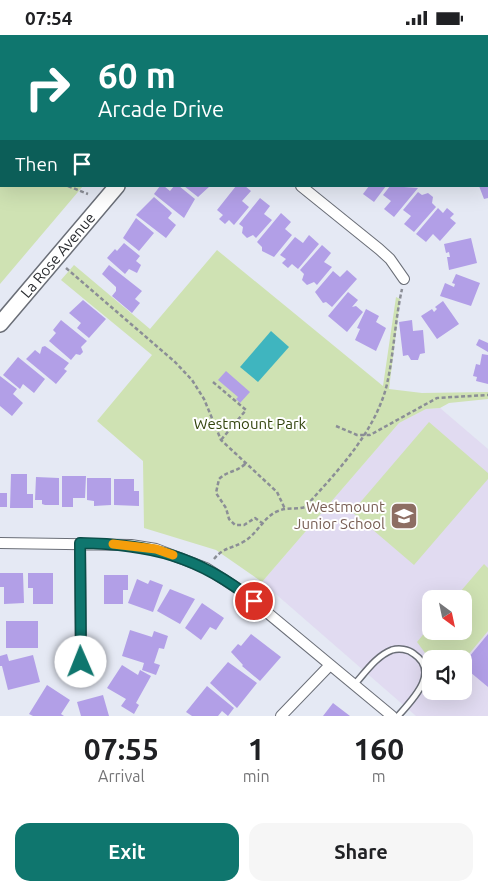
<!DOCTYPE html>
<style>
:root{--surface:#fff;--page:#f6f6f6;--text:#202124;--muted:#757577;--accent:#0f766e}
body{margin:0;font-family:Ubuntu,sans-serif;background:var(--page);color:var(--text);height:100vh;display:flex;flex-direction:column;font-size:19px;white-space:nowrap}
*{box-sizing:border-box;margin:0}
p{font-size:16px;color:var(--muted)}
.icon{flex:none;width:28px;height:28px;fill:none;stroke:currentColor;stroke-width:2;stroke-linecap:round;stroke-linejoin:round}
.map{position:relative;height:681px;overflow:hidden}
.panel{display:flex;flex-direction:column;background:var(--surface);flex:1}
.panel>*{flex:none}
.banner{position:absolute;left:0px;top:0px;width:489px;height:152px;box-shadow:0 5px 20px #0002;background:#0f766e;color:#fff;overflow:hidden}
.needle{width:32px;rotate:147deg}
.tools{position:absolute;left:422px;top:555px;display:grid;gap:10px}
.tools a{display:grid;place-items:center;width:50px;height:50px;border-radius:10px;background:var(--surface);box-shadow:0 5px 20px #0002;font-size:25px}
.pin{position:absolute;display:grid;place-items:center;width:42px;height:42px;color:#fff;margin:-21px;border:2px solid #fff;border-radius:50%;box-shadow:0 1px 5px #0007}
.me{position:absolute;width:55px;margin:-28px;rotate:359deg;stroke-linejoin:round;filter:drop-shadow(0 0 4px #0008)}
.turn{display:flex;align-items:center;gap:18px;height:105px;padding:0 15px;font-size:22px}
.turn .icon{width:65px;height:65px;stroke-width:2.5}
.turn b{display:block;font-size:35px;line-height:42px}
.then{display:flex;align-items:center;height:48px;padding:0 15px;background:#0003;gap:10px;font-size:19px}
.eta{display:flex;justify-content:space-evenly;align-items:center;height:85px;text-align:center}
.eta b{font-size:30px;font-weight:700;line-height:35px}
.action{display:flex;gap:10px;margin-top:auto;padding:10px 15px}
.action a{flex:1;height:58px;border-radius:15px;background:var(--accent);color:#fff;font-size:20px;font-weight:700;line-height:58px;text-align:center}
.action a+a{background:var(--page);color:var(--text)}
.status{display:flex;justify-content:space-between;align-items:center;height:35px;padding:0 25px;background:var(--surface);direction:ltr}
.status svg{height:14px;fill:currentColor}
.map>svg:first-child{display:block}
.education{fill:#e1dbf1;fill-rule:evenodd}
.green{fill:#cfe2b3}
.water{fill:#3fb5bf}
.building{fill:#b29fe7}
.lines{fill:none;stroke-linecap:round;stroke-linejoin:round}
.lane-casing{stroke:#6a6e77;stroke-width:8}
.street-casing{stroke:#6a6e77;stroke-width:12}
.secondary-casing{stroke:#6a6e77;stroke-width:18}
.path{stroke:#8b8e96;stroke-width:2.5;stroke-dasharray:4 2.5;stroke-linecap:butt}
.lane{stroke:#fff;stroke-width:5}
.street{stroke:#fff;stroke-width:10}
.secondary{stroke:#fff;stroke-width:15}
.route-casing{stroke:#0a4d48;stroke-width:12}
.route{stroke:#0f766e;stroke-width:9}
.slow{stroke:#f59e0b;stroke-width:9}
.labels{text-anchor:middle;stroke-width:4;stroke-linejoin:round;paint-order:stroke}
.street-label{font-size:15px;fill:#2a2c30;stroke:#fff}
.park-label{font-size:15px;fill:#32430d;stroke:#fff}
.education-label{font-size:15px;fill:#785e54;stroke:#fff;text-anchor:end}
</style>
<div class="status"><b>07:54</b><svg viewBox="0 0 49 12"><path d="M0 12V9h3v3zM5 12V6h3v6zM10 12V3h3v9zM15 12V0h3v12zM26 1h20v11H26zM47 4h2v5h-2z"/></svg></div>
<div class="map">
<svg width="488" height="681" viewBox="0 0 488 681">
<rect width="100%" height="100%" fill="#e5e9f4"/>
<path class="education" d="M 440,373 L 488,414 L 488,681 L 416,681 L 262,547 L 399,388 L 426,374 ZM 431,564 L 464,564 L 464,596 L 431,596 ZM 431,624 L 464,624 L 464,656 L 431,656 Z"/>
<path class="green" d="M 0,30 L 1,151 L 83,151 L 0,249 Z
M 217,215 L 383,351 L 396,262 L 400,264 L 389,354 L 422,358 L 488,357 L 488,364 L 449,368 L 440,373 L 426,374 L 399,388 L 262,547 L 216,515 L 144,493 L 143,426 L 97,386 L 152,320 L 61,245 L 74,230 L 150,294 Z
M 429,387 L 488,438 L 488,444 L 414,530 L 352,477 Z
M 484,529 L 488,533 L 488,596 L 464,625 L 431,624 L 431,626 L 417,607 L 431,590 L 431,596 L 464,596 L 464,564 L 454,564 Z"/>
<path class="water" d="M 271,296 L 289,312 L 258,347 L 240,332 Z"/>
<path class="building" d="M 160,151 L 164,151 L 170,156 L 174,151 L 179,151 L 195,164 L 184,183 L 154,159 Z
M 184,151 L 210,151 L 198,162 Z
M 236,151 L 245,151 L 251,156 L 242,166 L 249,172 L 234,190 L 229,185 L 225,189 L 219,184 L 223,180 L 217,175 Z
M 369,151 L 386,151 L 374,167 L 363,159 Z
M 390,151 L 418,153 L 394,182 L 384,174 L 391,166 L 383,160 Z
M 479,151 L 488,151 L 488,163 L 484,164 Z
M 418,157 L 422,160 L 428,158 L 433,162 L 432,168 L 436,172 L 414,197 L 404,189 L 411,181 L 403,175 Z
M 154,162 L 169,175 L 172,178 L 168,183 L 176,190 L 166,203 L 136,180 Z
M 260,163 L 270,171 L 264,179 L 272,185 L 256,203 L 253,200 L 247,203 L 242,198 L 243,192 L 239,189 Z
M 438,173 L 443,178 L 447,173 L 454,179 L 450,183 L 456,188 L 440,206 L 433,199 L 426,207 L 416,199 Z
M 281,178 L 291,187 L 285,194 L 292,200 L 274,222 L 262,216 L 262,212 L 257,207 Z
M 136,183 L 154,198 L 139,216 L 123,203 Z
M 309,200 L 319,209 L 298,234 L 292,229 L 288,233 L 282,228 L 286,224 L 280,220 L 295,202 L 303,208 Z
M 471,203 L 477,228 L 449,235 L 447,222 L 450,222 L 449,217 L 446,218 L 444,209 Z
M 124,208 L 140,221 L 136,226 L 141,230 L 137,238 L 129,234 L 125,239 L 107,223 L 115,214 L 117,216 Z
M 322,210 L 331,218 L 324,227 L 332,232 L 317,250 L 314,247 L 307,250 L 302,245 L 304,239 L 300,235 Z
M 109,230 L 142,256 L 135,264 L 140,268 L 132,278 L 112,261 L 116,256 L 116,252 L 102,239 Z
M 347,235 L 357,244 L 332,272 L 326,267 L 323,268 L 315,257 L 333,236 L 340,242 Z
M 456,239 L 480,248 L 471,271 L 440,261 L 445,248 L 454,252 L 455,249 L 452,248 Z
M 348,257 L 358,265 L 352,272 L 356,271 L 363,277 L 347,297 L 328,281 Z
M 83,265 L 106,284 L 89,303 L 77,293 L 81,288 L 69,278 Z
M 443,266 L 459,289 L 437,304 L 421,281 L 432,274 L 434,277 L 437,274 L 435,272 Z
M 366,274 L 379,281 L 376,287 L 386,293 L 376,316 L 355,305 L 360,294 L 357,293 Z
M 61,285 L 87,306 L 81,312 L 83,317 L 80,320 L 76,319 L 71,325 L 49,306 L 56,298 L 53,295 Z
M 412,285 L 413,296 L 423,295 L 425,318 L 420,319 L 418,325 L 411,325 L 408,320 L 403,321 L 399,287 Z
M 479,304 L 488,308 L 488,317 L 476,310 Z
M 45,311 L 69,328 L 64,334 L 67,336 L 56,349 L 26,324 L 35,315 L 40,319 L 42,312 Z
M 482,319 L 488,320 L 488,349 L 476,346 L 477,342 L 473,341 L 476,329 L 480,330 Z
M 18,322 L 45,344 L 34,358 L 23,349 L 20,354 L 3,340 Z
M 226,336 L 250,357 L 240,368 L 236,364 L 238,362 L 218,345 Z
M 0,341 L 17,354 L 13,359 L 23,368 L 12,381 L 0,371 Z
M 11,439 L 27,439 L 27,459 L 33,459 L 33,473 L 10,473 Z
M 62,441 L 86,441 L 85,463 L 73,463 L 73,472 L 62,472 Z
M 36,442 L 59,443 L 59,470 L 45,470 L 42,469 L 42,465 L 35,465 Z
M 87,443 L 111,443 L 111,470 L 94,471 L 94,466 L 87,465 Z
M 114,444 L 134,444 L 134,456 L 139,456 L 139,471 L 114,470 Z
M 0,458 L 7,458 L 7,472 L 0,472 Z
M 0,538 L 23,538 L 24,568 L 4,569 L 4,552 L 0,552 Z
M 28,538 L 53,538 L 53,569 L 33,569 L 33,553 L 28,553 Z
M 104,540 L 128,540 L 128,555 L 123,555 L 123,569 L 104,569 Z
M 137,544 L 148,549 L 150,545 L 163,550 L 153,577 L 128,568 Z
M 170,554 L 195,564 L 180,589 L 157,576 Z
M 202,568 L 224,583 L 216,595 L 210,592 L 201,605 L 185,593 Z
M 6,586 L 38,586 L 38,613 L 6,613 Z
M 130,595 L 152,602 L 154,596 L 168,601 L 164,614 L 159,613 L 154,628 L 160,630 L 156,640 L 142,635 L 144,628 L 122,621 Z
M 251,599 L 281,622 L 260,646 L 242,631 L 243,630 L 231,617 L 238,609 L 241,611 Z
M 488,599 L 488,652 L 464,632 L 464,628 Z
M 7,619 L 9,626 L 33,620 L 40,647 L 8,655 L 2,631 L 0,631 L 0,621 Z
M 228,627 L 257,648 L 237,673 L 210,648 Z
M 122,630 L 138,640 L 140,635 L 151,641 L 136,668 L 139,670 L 134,679 L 121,671 L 126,664 L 107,653 Z
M 47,650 L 70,665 L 61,679 L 64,681 L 33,681 L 29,679 Z
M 207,651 L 234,673 L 228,681 L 222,676 L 218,681 L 192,681 L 186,677 Z
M 103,660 L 109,681 L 81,681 L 77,667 Z
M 333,668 L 350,681 L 323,681 Z"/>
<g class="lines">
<g class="lane-casing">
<path id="lane" d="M 185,0 L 186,1
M 354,650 C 365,638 376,621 392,615 C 399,613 408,614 414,619 C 441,637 412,665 398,681"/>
</g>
<g class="street-casing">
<path id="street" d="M 301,151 L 379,214 L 390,224 L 404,244
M 0,508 L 131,510 L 156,514 L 206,533 L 240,555 L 392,681
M 80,508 L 81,627
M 281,681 L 330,630"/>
</g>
<g class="secondary-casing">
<g id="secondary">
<path d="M 238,1 L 239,0"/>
<path id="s1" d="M 0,289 L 117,151"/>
</g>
</g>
<path class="path" d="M 0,63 L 1,64
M 68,151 L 88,159
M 66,233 L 175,327 L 192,345 L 204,364 L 221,405 L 277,457 L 285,474
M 213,347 L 246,375 L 221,405
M 336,391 L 357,400 L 370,400 L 437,363 L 488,360
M 245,429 C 237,437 227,436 219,444 L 216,458 L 226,473 L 229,484 L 235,490 L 244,490 L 255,483 L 262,488
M 214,524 C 224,512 231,514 243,507 C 257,500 263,482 278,476 C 287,472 296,475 305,472 C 337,437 376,396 387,349 C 394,318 395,285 402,254"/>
<use href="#lane" class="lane"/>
<use href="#street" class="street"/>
<use href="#secondary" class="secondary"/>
</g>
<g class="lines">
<g class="route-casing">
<path id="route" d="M 81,627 L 80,508 C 149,509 199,521 254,566"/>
</g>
<use href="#route" class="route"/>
<path class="slow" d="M 113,509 L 156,514 L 173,520"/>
</g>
<defs>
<g id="school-square" transform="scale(1.4375)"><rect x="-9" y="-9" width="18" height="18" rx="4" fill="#8d6e63" stroke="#fff"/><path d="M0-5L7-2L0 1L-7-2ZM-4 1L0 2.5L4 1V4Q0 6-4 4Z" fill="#fff"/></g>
</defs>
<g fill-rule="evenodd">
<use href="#school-square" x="404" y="481"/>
</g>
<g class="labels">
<g class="street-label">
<text dy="5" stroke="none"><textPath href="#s1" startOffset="90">La Rose Avenue</textPath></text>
</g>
<g class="park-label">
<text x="250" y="394">Westmount Park</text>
</g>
<g class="education-label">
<text x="385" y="477">Westmount<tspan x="385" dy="17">Junior School</tspan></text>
</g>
</g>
</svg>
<div class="tools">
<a><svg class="needle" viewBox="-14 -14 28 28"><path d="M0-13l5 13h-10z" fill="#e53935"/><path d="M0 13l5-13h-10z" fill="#757577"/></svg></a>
<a><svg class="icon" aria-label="sound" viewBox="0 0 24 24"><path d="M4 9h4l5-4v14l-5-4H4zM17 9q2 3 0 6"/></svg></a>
</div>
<div class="pin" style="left:254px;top:566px;background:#d93025"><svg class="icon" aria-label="arrive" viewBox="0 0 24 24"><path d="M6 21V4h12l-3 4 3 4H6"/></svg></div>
<svg class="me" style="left:81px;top:627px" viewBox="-20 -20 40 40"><circle r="19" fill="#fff"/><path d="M0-13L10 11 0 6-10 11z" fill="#0f766e"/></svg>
<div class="banner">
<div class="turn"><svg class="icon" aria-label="right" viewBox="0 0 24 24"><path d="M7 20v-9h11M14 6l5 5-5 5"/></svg><div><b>60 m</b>Arcade Drive</div></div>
<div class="then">Then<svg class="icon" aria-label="arrive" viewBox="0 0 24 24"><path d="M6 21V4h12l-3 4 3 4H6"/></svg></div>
</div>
</div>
<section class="panel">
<div class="eta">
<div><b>07:55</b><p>Arrival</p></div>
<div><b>1</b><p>min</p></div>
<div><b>160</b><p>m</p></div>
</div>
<div class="action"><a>Exit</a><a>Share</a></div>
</section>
